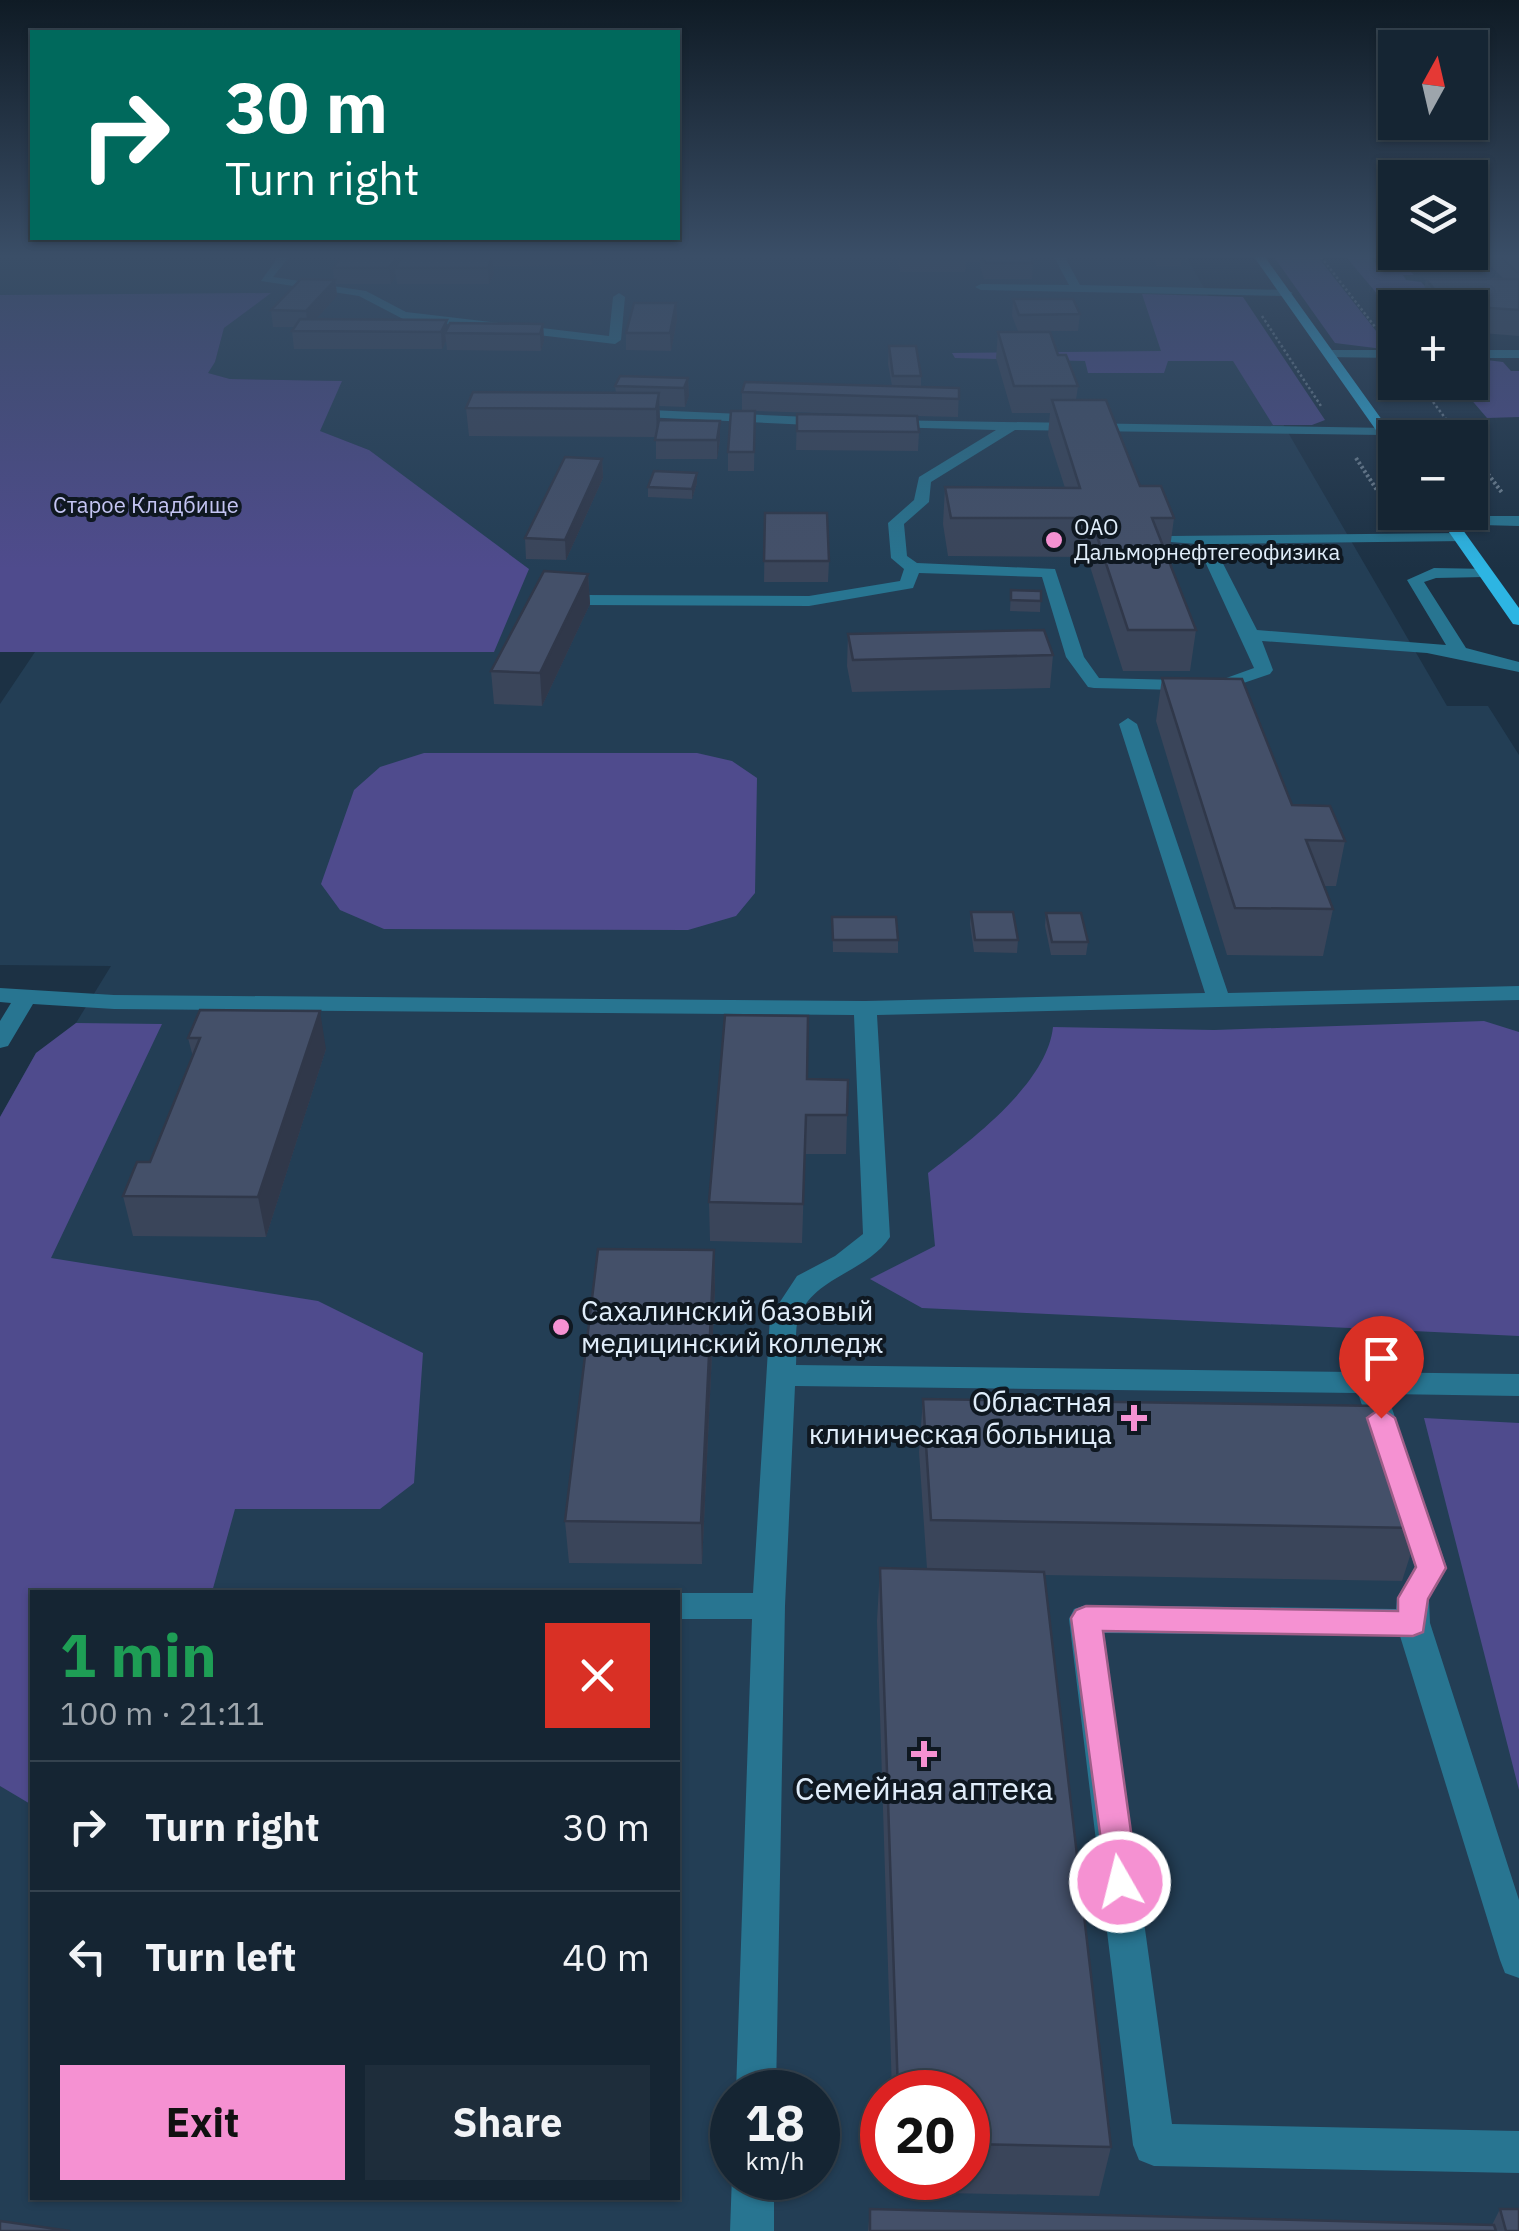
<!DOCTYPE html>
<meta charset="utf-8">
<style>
:root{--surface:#152533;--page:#1e2d3b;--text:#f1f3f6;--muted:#9da5ac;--line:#34424e;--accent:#f591d2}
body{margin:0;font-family:"IBM Plex Sans",sans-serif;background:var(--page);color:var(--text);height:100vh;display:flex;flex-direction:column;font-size:38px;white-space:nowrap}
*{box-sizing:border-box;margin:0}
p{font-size:32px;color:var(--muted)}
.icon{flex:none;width:55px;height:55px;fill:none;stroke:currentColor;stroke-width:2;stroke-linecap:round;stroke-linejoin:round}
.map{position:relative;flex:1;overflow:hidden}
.sheet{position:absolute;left:30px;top:1590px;width:650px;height:610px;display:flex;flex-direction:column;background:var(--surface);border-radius:0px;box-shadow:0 2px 8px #0004,0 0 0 2px var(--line)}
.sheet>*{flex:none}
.banner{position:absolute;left:30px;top:30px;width:650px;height:210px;border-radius:0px;box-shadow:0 2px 8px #0004,0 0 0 2px var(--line);background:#00695c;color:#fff;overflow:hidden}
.needle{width:65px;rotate:8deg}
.tools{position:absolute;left:1378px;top:30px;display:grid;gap:20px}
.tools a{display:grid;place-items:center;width:110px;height:110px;border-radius:0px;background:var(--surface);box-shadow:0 2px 8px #0004,0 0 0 2px var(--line);font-size:50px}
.speed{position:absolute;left:710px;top:2070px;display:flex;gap:20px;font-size:50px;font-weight:700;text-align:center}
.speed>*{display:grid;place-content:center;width:130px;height:130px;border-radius:50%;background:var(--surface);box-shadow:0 2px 8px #0004,0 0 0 2px var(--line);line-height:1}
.speed small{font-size:25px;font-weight:400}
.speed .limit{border:15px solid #d22;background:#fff;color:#111}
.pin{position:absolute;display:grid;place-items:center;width:85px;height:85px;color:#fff;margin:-102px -42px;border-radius:50% 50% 50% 0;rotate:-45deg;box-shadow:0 0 10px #0007}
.pin .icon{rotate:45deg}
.me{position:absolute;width:110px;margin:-55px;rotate:352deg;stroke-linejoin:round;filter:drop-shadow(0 0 8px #0008)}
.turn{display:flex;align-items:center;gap:35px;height:210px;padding:0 30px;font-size:45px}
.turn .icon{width:130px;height:130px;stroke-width:2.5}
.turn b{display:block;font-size:70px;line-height:85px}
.round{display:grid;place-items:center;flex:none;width:105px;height:105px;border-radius:0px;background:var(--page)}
.summary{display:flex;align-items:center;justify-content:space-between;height:170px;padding:0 30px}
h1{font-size:60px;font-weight:700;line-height:75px;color:#1e9e55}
.primary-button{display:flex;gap:20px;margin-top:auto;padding:20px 30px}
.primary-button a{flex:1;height:115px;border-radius:0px;background:var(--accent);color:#111;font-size:40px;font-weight:700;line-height:115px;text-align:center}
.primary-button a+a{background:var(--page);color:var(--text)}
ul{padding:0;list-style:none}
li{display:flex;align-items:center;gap:30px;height:130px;padding:0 30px;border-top:2px solid var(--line)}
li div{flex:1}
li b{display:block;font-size:38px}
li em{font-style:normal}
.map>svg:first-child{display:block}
.built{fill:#233e55;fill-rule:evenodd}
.green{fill:#4f4b8d}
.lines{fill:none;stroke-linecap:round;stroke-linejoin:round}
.path-far1{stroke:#718393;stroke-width:2.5;stroke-dasharray:2.5 2.5;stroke-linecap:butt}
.path{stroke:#718393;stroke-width:4;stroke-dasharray:2.5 2.5;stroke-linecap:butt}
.minor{fill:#287591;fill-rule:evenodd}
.major{fill:#2db5e3;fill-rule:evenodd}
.wall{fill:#3a455a}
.shaded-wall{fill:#30384a}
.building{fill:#445069;stroke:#30384a;stroke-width:2.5}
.route{fill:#f591d2;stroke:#9f5e88;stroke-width:2.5}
.poi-dot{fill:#f591d2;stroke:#0f1821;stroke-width:4}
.labels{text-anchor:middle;stroke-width:8;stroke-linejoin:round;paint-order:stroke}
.far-park-label{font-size:22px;fill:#c4c5f3;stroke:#0f1821}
.far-poi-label{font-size:22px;fill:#e0edfa;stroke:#0f1821;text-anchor:start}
.poi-label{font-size:28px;fill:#e0edfa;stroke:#0f1821;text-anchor:start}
.near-poi-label{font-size:32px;fill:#e0edfa;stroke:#0f1821}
</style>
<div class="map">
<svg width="1519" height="2231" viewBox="0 0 1519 2231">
<rect width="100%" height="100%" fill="#1c3144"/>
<path class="built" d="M 0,257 L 1186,257 L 1447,706 L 1488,706 L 1519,755 L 1519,2231 L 0,2231 L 0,1117 L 36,1053 L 76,1023 L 111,966 L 0,965 L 0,704 L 35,652 L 493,652 L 369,450 L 319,431 L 341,381 L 230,379 L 207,373 L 215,362 L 224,328 L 269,294 L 0,295 ZM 32,1592 L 678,1592 L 678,2198 L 32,2198 ZM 732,2092 L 818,2092 L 818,2178 L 732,2178 ZM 882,2092 L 968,2092 L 968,2178 L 882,2178 Z"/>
<path class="green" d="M 1274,257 L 1318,257 L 1391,350 L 1335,343 Z
M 1346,257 L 1370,257 L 1381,269 L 1408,269 L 1414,275 L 1403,275 L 1406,280 L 1421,282 L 1442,304 L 1395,308 L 1395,315 Z
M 271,293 L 224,328 L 215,362 L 208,373 L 230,379 L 342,381 L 320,431 L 369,450 L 529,569 L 494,652 L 0,652 L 0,295 Z
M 1142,294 L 1243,297 L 1325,420 L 1312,425 L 1273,425 L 1233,361 L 1168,361 L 1164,373 L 1088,373 L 1085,361 L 955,358 L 952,353 L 1161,351 Z
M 1470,358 L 1503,362 L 1511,371 L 1519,371 L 1519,417 L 1487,418 L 1457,383 L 1470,382 Z
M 424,753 L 697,753 L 732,761 L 757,778 L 755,893 L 736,916 L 688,930 L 384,929 L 340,910 L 321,884 L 354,790 L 380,767 Z
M 1484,1021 L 1519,1032 L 1519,1336 L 922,1308 L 870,1279 L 935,1246 L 928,1173 C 971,1140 1047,1084 1053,1027 L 1214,1030 Z
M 76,1023 L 162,1024 L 51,1258 L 318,1301 L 423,1353 L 414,1483 L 380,1509 L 235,1509 L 212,1592 L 32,1592 L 32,1805 L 0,1786 L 0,1117 L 36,1053 Z
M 1424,1418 L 1519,1423 L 1519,1790 Z"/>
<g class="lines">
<path class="path-far1" d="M 1321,257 L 1376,328
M 1262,316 L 1321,406
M 1418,382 L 1455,431"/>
<path class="path" d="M 1453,428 L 1460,438
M 1470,450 L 1503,494
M 1356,458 L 1390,510"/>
<path class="minor" d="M 278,257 L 289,257 L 273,277 L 366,291 L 406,312 L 609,336 L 613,297 L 619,293 L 625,297 L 621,340 L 615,344 L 403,319 L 359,296 L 261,281 Z
M 1054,257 L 1065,257 L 1080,285 L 1287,290 L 1293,293 L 1287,296 L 981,290 L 975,287 L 981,284 L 1069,285 Z
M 1329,350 L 1395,350 L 1395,358 L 1325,357 Z
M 1470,350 L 1519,350 L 1519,358 L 1470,358 Z
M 627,409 L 832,418 L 839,422 L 832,426 L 622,416 L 622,410 Z
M 882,420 L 1389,428 L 1391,431 L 1384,435 L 1015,430 L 931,482 L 929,502 L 904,524 L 907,556 L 917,563 L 1055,569 L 1084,657 L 1099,678 L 1218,681 L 1254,668 L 1197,544 L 1170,542 L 1170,536 L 1460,533 L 1466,535 L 1466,541 L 1213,544 L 1257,630 L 1446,645 L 1407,580 L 1434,568 L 1490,569 L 1490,575 L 1484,577 L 1436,578 L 1424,582 L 1466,648 L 1519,662 L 1519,672 L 1427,653 L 1262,641 L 1273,670 L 1270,674 L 1220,691 L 1094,688 L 1088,687 L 1066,657 L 1042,577 L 919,573 L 913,588 L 809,606 L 584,605 L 576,600 L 584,595 L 809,596 L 900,581 L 904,569 L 891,558 L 888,523 L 914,500 L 919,477 L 996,430 L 887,427 L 880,423 Z
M 1448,516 L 1519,516 L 1519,526 L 1443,524 L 1440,521 Z
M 1128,718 L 1137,724 L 1228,993 L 1519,986 L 1519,1000 L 877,1015 L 890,1237 C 867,1272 816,1276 799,1316 C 794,1329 797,1350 796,1365 L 1519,1374 L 1519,1396 L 1387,1394 L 1447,1568 L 1429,1599 L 1430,1623 L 1519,1900 L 1519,1978 L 1505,1973 L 1500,1960 L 1400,1636 L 1104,1633 L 1172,2124 L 1519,2131 L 1519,2173 L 1154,2166 L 1139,2160 L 1133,2145 L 1069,1619 L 1074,1609 L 1086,1605 L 1396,1609 L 1397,1598 L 1415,1567 L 1358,1393 L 795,1386 L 785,1606 L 776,2092 L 736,2092 L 752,1619 L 678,1619 L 678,1593 L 753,1593 L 770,1317 L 797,1276 L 835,1256 L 863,1234 L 854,1015 L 114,1009 L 33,1004 L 8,1046 L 0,1048 L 0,1021 L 11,1003 L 0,1002 L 0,988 L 114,995 L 865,1001 L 1205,993 L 1119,724 Z
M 732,2176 L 774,2178 L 774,2231 L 730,2231 Z"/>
<path class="major" d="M 1254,257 L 1265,257 L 1395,438 L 1395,451 L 1390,450 Z
M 1435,512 L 1450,512 L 1519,608 L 1519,625 L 1513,624 Z"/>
</g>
<path class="wall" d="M 401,257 L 593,257 L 592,265 L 493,266 L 494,273 L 489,284 L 397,284 L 396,276 L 391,284 L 336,284 L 337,296 L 316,319 L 447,320 L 447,329 L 543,324 L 544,341 L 541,351 L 447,350 L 446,341 L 442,349 L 294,349 L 292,331 L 294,327 L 273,327 L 271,310 L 334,280 L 333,268 L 398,263 Z
M 898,257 L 1031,257 L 1033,263 L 1032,279 L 984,279 L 979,262 L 966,262 L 965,272 L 900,272 Z
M 1153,257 L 1181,257 L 1181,266 L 1157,266 Z
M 1482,257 L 1519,257 L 1519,336 L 1470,332 L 1470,308 L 1426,308 L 1422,302 L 1426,279 L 1504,279 Z
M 1013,299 L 1080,314 L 1078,331 L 1018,331 L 1012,316 Z
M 676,303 L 677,320 L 671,351 L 626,350 L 626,333 Z
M 998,332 L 1058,355 L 1078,386 L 1076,400 L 1140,486 L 1174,518 L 1169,556 L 1168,556 L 1196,630 L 1190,671 L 1123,671 L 1087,557 L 948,556 L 943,524 L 945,487 L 1065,488 L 1048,435 L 1050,413 L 1012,413 L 996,358 Z
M 889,346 L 921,376 L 921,387 L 959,388 L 958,417 L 917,416 L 919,432 L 918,451 L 796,450 L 797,414 L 917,416 L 755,411 L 754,471 L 728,471 L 728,452 L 742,411 L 742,392 L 892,386 L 888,364 Z
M 688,378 L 689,396 L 685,407 L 659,406 L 660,420 L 720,421 L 720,440 L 717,459 L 656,459 L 656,437 L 469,436 L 466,408 L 616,393 L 615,386 Z
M 602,459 L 603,478 L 566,560 L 526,559 L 525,538 Z
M 697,483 L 692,499 L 648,497 L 648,487 Z
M 765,513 L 829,561 L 828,582 L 764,582 Z
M 588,574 L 590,604 L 542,706 L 494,704 L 491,671 Z
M 1011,590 L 1041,591 L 1040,612 L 1010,611 Z
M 848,634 L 1053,655 L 1050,688 L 852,692 L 847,666 Z
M 1162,678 L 1292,805 L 1345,841 L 1336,886 L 1324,886 L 1333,909 L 1323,956 L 1227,955 L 1156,721 Z
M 971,912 L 1018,940 L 1017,953 L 974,952 L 970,924 Z
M 1046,913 L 1088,942 L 1086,955 L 1051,955 L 1045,926 Z
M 832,917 L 898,940 L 898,953 L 833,952 Z
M 188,1038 L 326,1049 L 266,1237 L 133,1236 L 123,1196 L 150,1162 L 193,1057 Z
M 807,1079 L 847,1115 L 846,1154 L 805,1154 L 802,1243 L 710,1241 L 709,1202 Z
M 714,1250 L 715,1290 L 702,1564 L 569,1563 L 565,1521 Z
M 923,1399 L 1419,1528 L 1402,1581 L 1044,1575 L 1111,2147 L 1099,2196 L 895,2192 L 895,2178 L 968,2178 L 968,2092 L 892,2092 L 877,1621 L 880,1568 L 927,1569 L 919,1452 Z
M 870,2209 L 1492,2225 L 1500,2209 L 1519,2231 L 868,2231 Z"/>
<path class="shaded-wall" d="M 397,257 L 398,268 L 395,268 L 396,276 L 391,284 L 389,268 Z
M 492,257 L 494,273 L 489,284 L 488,268 Z
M 335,280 L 337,296 L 308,328 L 306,311 Z
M 676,303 L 677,320 L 671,351 L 670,333 Z
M 447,320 L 448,333 L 445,333 L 446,341 L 442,349 L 441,332 Z
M 543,324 L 544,341 L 541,351 L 540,334 Z
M 688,378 L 689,396 L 685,407 L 684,388 Z
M 659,393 L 660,420 L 657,437 L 656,409 Z
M 720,421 L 720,440 L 717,459 L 717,440 Z
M 602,459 L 603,478 L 566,560 L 565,540 Z
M 697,473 L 697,483 L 692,499 L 692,489 Z
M 588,574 L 590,604 L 542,706 L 540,673 Z
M 320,1011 L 326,1049 L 266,1237 L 258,1197 Z
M 714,1250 L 715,1290 L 702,1564 L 701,1523 Z"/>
<path class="building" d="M 341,257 L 397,257 L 389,268 L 333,268 Z
M 401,257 L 492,257 L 488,268 L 395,268 Z
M 983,257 L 1031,257 L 1033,263 L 985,263 Z
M 1158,257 L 1181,257 L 1182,258 L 1158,258 Z
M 1501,257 L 1519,257 L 1519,274 Z
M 301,279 L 335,280 L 306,311 L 271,310 Z
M 1426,279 L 1519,279 L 1519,310 L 1447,305 Z
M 1013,299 L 1073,299 L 1080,314 L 1019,315 Z
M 634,303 L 676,303 L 670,333 L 626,333 Z
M 300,319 L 447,320 L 441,332 L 292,331 Z
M 450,323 L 543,324 L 540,334 L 445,333 Z
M 998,332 L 1050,332 L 1058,355 L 1066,355 L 1078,386 L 1014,386 Z
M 889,346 L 916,346 L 921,376 L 893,376 Z
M 620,376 L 688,378 L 684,388 L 615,386 Z
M 745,382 L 959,388 L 959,399 L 742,392 Z
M 473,392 L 659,393 L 656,409 L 466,408 Z
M 1052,400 L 1106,400 L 1140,486 L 1161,486 L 1174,518 L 1152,518 L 1196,630 L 1128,630 L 1091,518 L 951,518 L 945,487 L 1080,488 Z
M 731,411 L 755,411 L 754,452 L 728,452 Z
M 797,414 L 917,416 L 919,432 L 797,431 Z
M 659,420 L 720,421 L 717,440 L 655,440 Z
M 565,457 L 602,459 L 565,540 L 525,538 Z
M 654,471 L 697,473 L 692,489 L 648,487 Z
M 765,513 L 827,513 L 829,561 L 764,561 Z
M 544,571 L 588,574 L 540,673 L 491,671 Z
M 1011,590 L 1041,591 L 1041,601 L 1011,600 Z
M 1044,630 L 1053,655 L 853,660 L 848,634 Z
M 1162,678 L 1242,679 L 1292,805 L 1330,806 L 1345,841 L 1306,840 L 1333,909 L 1235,908 Z
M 971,912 L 1013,912 L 1018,940 L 975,940 Z
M 1046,913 L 1081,913 L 1088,942 L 1052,942 Z
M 832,917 L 896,917 L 898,940 L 833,940 Z
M 200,1010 L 320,1011 L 258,1197 L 123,1196 L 137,1162 L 150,1162 L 200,1038 L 188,1038 Z
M 725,1015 L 808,1016 L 807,1079 L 848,1080 L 847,1115 L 806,1115 L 803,1204 L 709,1202 Z
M 598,1249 L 714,1250 L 701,1523 L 565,1521 Z
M 923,1399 L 1380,1406 L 1419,1528 L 931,1520 Z
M 880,1568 L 1044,1572 L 1111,2147 L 968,2144 L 968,2092 L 898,2092 Z
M 870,2209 L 1494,2225 L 1496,2231 L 870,2231 Z
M 1500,2209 L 1519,2209 L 1519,2231 L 1506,2231 Z
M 0,2221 L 70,2231 L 0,2231 Z"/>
<linearGradient id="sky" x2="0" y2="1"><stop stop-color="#0f1b25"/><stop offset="0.45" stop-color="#3a4e67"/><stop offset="1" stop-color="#3a4e67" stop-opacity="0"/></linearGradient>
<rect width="1519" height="569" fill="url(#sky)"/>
<path class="route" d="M 1381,1408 L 1395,1418 L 1446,1568 L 1428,1599 L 1423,1632 L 1413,1636 L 1103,1631 L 1138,1882 L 1133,1893 L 1120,1897 L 1108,1893 L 1071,1618 L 1076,1610 L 1086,1606 L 1398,1611 L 1398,1598 L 1416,1567 L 1367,1418 Z"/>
<g class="poi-dot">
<circle cx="1054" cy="540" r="10"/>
<circle cx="561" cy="1327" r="10"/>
<path d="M1129 1403h10v10h10v10h-10v10h-10v-10h-10v-10h10z"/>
<path d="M919 1739h10v10h10v10h-10v10h-10v-10h-10v-10h10z"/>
</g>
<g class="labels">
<g class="far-park-label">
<text x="146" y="513">Старое Кладбище</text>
</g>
<g class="far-poi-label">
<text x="1074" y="535">ОАО<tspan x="1074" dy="25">Дальморнефтегеофизика</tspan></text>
</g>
<g class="poi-label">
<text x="581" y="1321">Сахалинский базовый<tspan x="581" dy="32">медицинский колледж</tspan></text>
<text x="1112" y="1412" text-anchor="end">Областная<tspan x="1112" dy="32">клиническая больница</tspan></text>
</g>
<g class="near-poi-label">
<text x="924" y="1800">Семейная аптека</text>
</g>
</g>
</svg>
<div class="tools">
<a><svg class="needle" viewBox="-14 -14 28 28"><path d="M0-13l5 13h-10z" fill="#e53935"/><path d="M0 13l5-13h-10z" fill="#9da5ac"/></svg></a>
<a><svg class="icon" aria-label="layers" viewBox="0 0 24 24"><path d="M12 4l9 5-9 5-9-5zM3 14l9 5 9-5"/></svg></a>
<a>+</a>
<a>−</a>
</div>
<div class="speed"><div>18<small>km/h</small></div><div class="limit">20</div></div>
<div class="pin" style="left:1381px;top:1418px;background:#d93025"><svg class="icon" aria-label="arrive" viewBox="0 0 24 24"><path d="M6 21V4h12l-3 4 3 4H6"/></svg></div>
<svg class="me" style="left:1120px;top:1882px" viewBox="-20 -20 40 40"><circle r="17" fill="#f591d2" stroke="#fff" stroke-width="3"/><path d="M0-11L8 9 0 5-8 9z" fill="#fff"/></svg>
<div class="banner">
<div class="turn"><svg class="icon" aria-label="right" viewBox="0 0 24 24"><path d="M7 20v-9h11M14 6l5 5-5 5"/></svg><div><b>30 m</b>Turn right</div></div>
</div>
<section class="sheet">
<div class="summary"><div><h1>1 min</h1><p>100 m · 21:11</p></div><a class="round" style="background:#d93025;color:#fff"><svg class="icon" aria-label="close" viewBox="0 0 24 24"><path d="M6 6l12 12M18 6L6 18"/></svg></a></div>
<ul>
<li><svg class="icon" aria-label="right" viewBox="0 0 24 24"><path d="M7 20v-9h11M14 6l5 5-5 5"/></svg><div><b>Turn right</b></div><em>30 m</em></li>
<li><svg class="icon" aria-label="left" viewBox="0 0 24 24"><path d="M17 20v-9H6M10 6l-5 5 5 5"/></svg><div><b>Turn left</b></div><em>40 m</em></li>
</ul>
<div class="primary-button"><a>Exit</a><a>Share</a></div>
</section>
</div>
